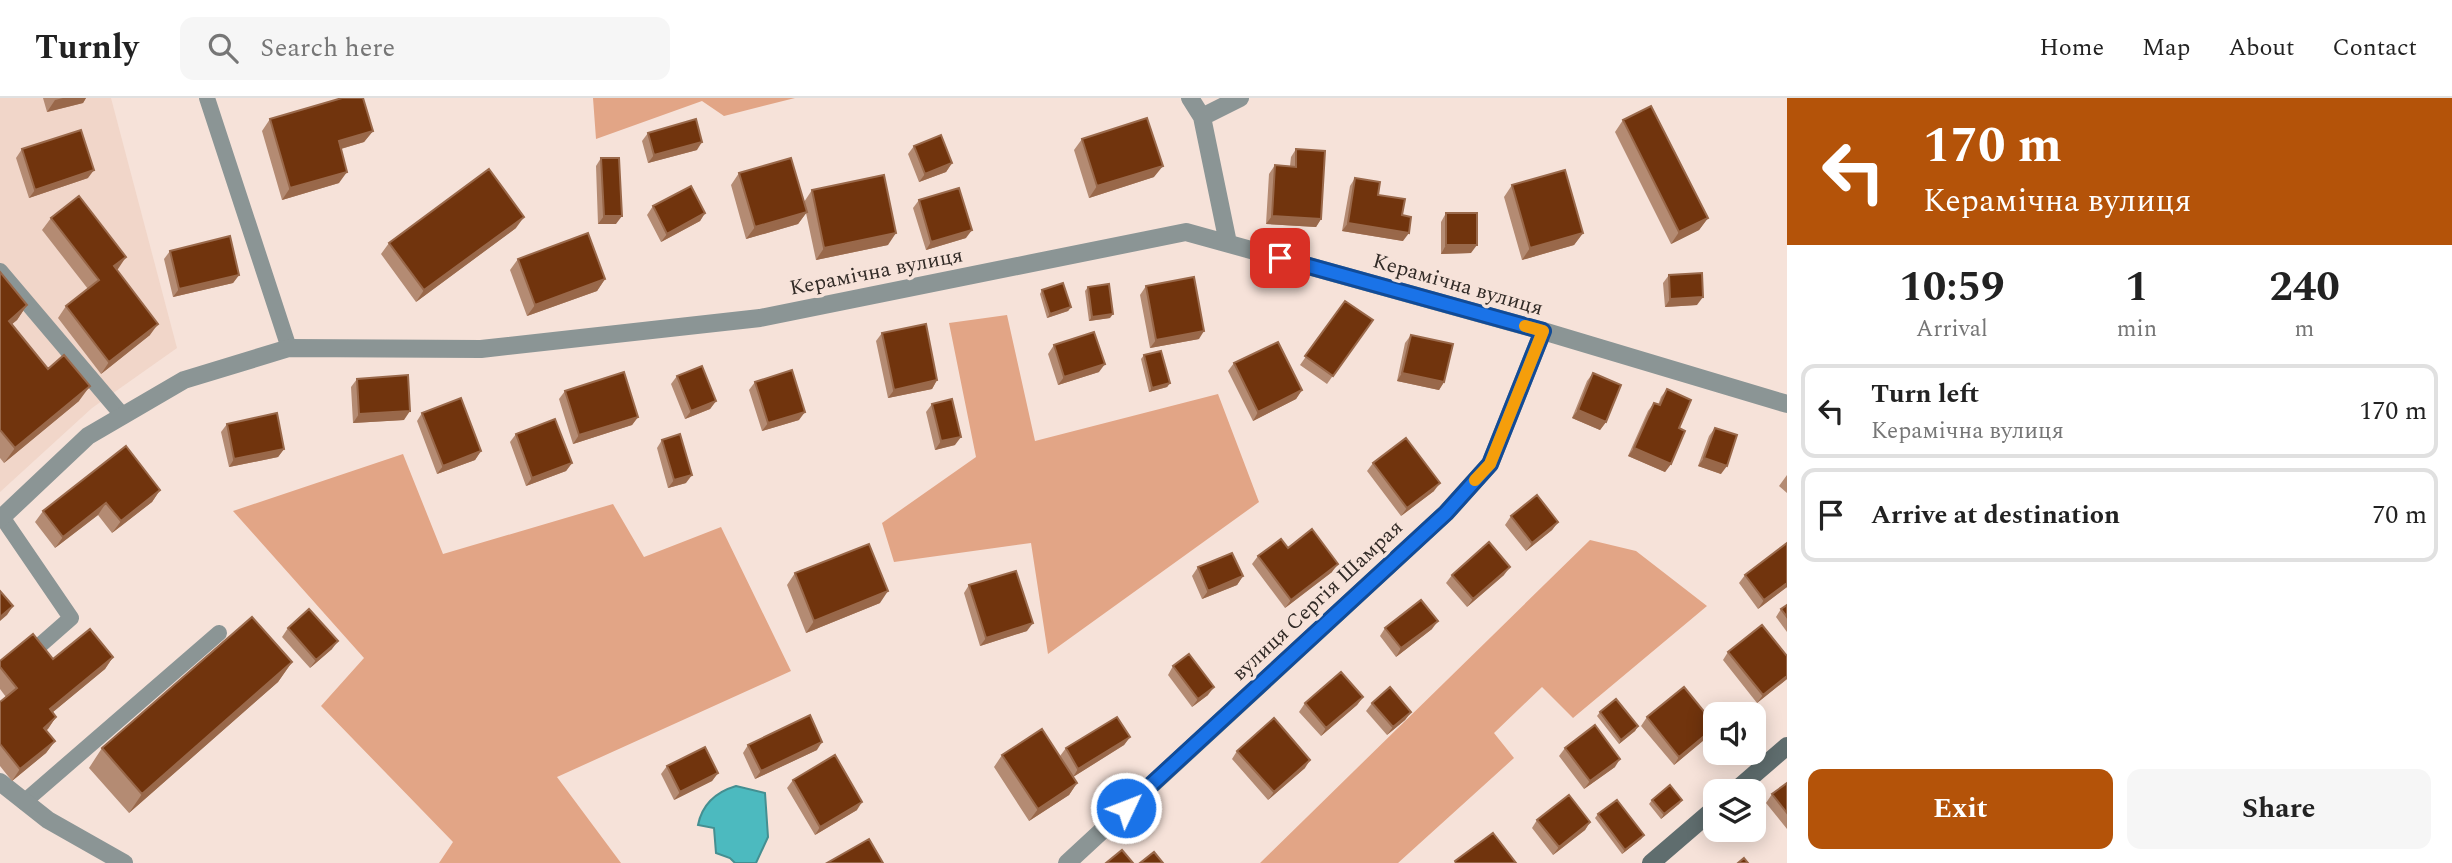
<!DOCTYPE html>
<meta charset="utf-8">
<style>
:root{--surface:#fff;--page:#f6f6f6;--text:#222;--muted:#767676;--line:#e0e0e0;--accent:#b45309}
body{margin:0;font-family:Spectral,serif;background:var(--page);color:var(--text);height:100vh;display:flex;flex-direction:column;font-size:26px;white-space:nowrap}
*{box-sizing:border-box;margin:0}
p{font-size:23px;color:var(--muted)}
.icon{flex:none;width:38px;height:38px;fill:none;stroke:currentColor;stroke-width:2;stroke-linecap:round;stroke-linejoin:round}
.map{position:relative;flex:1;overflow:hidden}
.sheet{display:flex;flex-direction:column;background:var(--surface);width:665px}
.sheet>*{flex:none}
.guide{background:#b45309;color:#fff;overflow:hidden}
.buttons{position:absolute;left:1703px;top:604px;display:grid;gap:14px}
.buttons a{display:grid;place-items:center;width:63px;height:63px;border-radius:14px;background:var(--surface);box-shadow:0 4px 18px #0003;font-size:35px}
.pin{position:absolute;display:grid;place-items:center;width:60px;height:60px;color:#fff;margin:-30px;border-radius:14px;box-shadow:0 4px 10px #0006}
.me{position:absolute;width:77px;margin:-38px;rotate:47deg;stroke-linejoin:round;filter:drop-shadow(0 0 5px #0008)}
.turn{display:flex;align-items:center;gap:24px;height:147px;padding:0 21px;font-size:32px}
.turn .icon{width:91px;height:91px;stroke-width:2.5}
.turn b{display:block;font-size:49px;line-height:60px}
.eta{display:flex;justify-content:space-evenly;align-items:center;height:119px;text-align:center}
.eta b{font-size:42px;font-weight:700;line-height:49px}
.primary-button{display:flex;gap:14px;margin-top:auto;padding:14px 21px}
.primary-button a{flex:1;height:80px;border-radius:14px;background:var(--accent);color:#fff;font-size:28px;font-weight:700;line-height:80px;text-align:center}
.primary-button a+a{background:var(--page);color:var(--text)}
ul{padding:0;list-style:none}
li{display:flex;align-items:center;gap:21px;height:94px;margin:0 14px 10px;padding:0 7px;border:4px solid var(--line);border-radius:14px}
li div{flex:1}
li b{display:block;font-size:26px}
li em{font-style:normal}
header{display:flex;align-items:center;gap:42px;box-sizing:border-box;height:98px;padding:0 35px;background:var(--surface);border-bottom:2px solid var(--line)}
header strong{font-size:33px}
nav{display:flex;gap:38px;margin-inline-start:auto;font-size:24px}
.search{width:490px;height:63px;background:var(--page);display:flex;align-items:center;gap:18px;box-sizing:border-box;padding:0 24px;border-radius:14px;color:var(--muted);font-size:26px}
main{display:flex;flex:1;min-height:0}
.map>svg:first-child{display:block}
.built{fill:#f1d6c9}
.green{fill:#e2a586}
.water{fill:#4cbabf;stroke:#448f91;stroke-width:2}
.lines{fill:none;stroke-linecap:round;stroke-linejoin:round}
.lane{stroke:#8b9595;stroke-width:16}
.street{stroke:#8b9595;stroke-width:18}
.secondary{stroke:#5f6d6e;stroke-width:18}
.wall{fill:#b48b73}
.shaded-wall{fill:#99684a}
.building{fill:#71340d;stroke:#99684a;stroke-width:2}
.route-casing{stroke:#114b97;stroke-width:18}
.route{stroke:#1a73e8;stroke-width:12}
.slow{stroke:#f59e0b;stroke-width:12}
.labels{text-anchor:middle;stroke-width:7;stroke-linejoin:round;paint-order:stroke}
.street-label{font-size:21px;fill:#312a26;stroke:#f6e2d9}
</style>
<header>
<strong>Turnly</strong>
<div class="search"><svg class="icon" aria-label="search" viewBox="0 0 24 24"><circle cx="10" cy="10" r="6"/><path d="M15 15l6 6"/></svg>Search here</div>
<nav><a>Home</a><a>Map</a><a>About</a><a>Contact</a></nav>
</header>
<main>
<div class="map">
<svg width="1787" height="765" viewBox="0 0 1787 765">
<rect width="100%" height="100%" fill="#f6e2d9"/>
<path class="built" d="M 0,0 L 111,0 L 177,250 L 92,310 L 0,394 Z"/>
<path class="green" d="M 593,0 L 795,0 L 724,18 L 702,3 L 596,41 Z
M 1007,217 L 1035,343 L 1218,296 L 1259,404 L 1048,556 L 1031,445 L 894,464 L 882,425 L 976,359 L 949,225 Z
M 403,356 L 443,456 L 613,406 L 644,459 L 721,429 L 791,573 L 557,679 L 621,765 L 439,765 L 453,744 L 321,608 L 364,560 L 233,413 Z
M 1590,442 L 1636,453 L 1707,508 L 1573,620 L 1542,589 L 1494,635 L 1514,660 L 1398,765 L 1260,765 Z"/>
<path class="water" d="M 736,688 L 765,695 L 768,739 L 756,765 L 735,765 L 730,760 L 716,755 L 714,730 L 698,727 C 702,707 716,694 736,688 Z"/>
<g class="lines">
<path class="lane" d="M 207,0 L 289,250
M 0,173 L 123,318
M 2,419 L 71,520 L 38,549
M 24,704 L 219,535"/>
<path class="street" d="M 1190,0 L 1202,19 L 1228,145
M 1202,19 L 1240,0
M 0,421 L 88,338 L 184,282 L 289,250 L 481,251 L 760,220 L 1186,134 L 1543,233 L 1787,306
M 0,684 L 48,722 L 124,765
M 1067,765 L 1446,415 L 1490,366 L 1543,233"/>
<path class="secondary" d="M 1735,693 L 1787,648
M 1651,765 L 1715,710"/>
</g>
<path class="wall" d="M 43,0 L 86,0 L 83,5 L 47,14 Z
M 270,21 L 373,33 L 364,44 L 341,51 L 339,85 L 282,102 L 262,33 Z
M 1623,22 L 1708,120 L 1699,132 L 1671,146 L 1615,34 Z
M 648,35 L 697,52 L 648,65 L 642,43 Z
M 1082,41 L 1154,79 L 1089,100 L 1074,52 Z
M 914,48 L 952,65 L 946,74 L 919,84 L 908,56 Z
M 22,51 L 88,80 L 29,100 L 16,60 Z
M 1296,51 L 1321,121 L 1316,129 L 1266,126 L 1269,76 L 1275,67 L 1290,68 L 1291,59 Z
M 601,60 L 616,126 L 598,126 L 596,68 Z
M 739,75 L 804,104 L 812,92 L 888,147 L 816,162 L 806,115 L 798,126 L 746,141 L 731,87 Z
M 1355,80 L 1378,97 L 1402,117 L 1403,143 L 1342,133 L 1350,88 Z
M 1512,87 L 1583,135 L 1574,147 L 1522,162 L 1504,99 Z
M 919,102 L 966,140 L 926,152 L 913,110 Z
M 653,108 L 705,115 L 700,123 L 661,144 L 647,117 Z
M 1446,115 L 1471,155 L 1441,156 L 1441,124 Z
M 51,120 L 117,172 L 150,237 L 101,276 L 58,220 L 66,208 L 88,191 L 42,132 Z
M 516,130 L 416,204 L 381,156 L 389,145 Z
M 170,153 L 239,177 L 233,185 L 173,199 L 164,161 Z
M 518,161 L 605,181 L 597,193 L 527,218 L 510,172 Z
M 0,174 L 27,207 L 17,222 L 12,226 L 48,271 L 79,303 L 4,365 L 0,360 Z
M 1669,177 L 1697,207 L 1665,209 L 1663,185 Z
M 1146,188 L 1199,241 L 1150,250 L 1140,197 Z
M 1088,189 L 1110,220 L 1089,223 L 1085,193 Z
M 1042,192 L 1071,209 L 1068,213 L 1047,220 L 1040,196 Z
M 1345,203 L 1373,222 L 1327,286 L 1300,267 Z
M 882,235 L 937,282 L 932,291 L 888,300 L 876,243 Z
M 1411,237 L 1444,284 L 1439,292 L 1397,283 L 1405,245 Z
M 1054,247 L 1099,274 L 1058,287 L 1048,256 Z
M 1144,257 L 1170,285 L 1167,289 L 1149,294 L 1141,261 Z
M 1234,265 L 1302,292 L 1296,301 L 1253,323 L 1228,273 Z
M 1593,275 L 1606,324 L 1600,332 L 1572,320 L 1587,283 Z
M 677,278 L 716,303 L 710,311 L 685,321 L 671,286 Z
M 357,281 L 404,322 L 353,325 L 351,289 Z
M 755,284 L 799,322 L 762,333 L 749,292 Z
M 1667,291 L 1679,330 L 1671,366 L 1665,374 L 1628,358 L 1648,313 L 1654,305 L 1658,307 L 1661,299 Z
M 565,293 L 638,319 L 632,327 L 573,346 L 559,301 Z
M 932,306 L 955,347 L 935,352 L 926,314 Z
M 422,315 L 481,353 L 475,362 L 437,376 L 417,323 Z
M 227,326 L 284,351 L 278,359 L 229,369 L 221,334 Z
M 1715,330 L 1721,376 L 1698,368 L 1709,338 Z
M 516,336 L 572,365 L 566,373 L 526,388 L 510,344 Z
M 662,342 L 686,385 L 668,390 L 657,350 Z
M 1373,365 L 1434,393 L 1401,418 L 1367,373 Z
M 1787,377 L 1787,395 L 1779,388 Z
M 160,392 L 152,404 L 112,435 L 98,417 L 55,450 L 35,424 L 43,413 Z
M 1511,418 L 1558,424 L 1552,432 L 1526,453 L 1505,427 Z
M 1288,450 L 1332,474 L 1285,510 L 1252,466 L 1258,458 Z
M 1198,469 L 1243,478 L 1237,487 L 1202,501 L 1192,478 Z
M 795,475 L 880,505 L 806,535 L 787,487 Z
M 1452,477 L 1504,477 L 1467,509 L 1446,485 Z
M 1745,477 L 1787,489 L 1758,511 L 1739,485 Z
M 969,487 L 1027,533 L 980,548 L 964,495 Z
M 1787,507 L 1787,534 L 1776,519 L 1781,511 Z
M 288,530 L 332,551 L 310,570 L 282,539 Z
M 1385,530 L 1432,531 L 1396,559 L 1380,538 Z
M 1728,554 L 1787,581 L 1757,605 L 1723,562 Z
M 113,559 L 105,571 L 53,614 L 56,619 L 46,633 L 55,643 L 46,655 L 12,683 L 0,668 L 0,604 L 6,599 L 0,591 L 0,563 Z
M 292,564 L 278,584 L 129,715 L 89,670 L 102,650 Z
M 1173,568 L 1208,597 L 1192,609 L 1168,577 Z
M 1363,599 L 1357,607 L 1321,638 L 1299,614 L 1305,605 Z
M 1372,605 L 1411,614 L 1405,622 L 1387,637 L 1366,613 Z
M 1600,614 L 1638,628 L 1635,633 L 1619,646 L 1597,618 Z
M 1647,619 L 1710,637 L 1674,667 L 1641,628 Z
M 1130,639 L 1124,647 L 1073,679 L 1077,685 L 1069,697 L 1029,723 L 994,669 L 1002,657 L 1060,658 L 1066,650 Z
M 748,647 L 817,652 L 755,681 L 743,655 Z
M 1565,650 L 1615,669 L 1584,691 L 1559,658 Z
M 1237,653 L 1305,670 L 1268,702 L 1232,661 Z
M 667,668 L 718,675 L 712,683 L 674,702 L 661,676 Z
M 793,682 L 857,712 L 815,737 L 787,690 Z
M 1787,685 L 1787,731 L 1766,705 L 1772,696 Z
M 1652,702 L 1682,702 L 1679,706 L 1661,721 L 1649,706 Z
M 1598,716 L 1644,737 L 1641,741 L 1622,756 L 1595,720 Z
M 1537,722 L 1590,724 L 1585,732 L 1553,757 L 1532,730 Z"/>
<path class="shaded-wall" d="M 63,0 L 86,0 L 83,5 L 47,14 L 55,2 Z
M 373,33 L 364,44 L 330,54 L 339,43 Z
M 702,44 L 697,52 L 648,65 L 654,57 Z
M 952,65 L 946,74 L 919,84 L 925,76 Z
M 1163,68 L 1154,79 L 1089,100 L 1097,88 Z
M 94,72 L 88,80 L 29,100 L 35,92 Z
M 347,74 L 339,85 L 282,102 L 290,90 Z
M 807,114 L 798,126 L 746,141 L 755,129 Z
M 705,115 L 700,123 L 661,144 L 667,136 Z
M 604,118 L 622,118 L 616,126 L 598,126 Z
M 1272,118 L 1321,121 L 1316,129 L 1266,126 Z
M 524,119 L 516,130 L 416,204 L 424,192 Z
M 1708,120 L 1699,132 L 1671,146 L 1679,134 Z
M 1348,125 L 1409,135 L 1403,143 L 1342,133 Z
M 972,132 L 966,140 L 926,152 L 931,144 Z
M 896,135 L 888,147 L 816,162 L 824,150 Z
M 1583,135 L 1574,147 L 1522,162 L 1530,150 Z
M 1446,147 L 1477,147 L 1471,155 L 1441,156 Z
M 126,159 L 118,171 L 106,180 L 114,168 Z
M 239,177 L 233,185 L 173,199 L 179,191 Z
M 605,181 L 597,193 L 527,218 L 535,207 Z
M 1703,199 L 1697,207 L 1665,209 L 1670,201 Z
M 27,207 L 17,222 L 0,236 L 9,223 Z
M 1071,209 L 1068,213 L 1047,220 L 1050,216 Z
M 1113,216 L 1110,220 L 1089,223 L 1092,219 Z
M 158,226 L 150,237 L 101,276 L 109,264 Z
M 1204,233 L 1199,241 L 1150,250 L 1156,242 Z
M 1105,266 L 1099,274 L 1058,287 L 1064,279 Z
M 1402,275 L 1444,284 L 1439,292 L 1397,283 Z
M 937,282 L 932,291 L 888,300 L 894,292 Z
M 1170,285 L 1167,289 L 1149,294 L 1152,290 Z
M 90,288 L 79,303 L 4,365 L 15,350 Z
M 1302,292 L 1296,301 L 1253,323 L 1258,314 Z
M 716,303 L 710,311 L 685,321 L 691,313 Z
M 1578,312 L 1606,324 L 1600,332 L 1572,320 Z
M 410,313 L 404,322 L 353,325 L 359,316 Z
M 805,314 L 799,322 L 762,333 L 768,325 Z
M 638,319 L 632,327 L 573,346 L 579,337 Z
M 961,339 L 955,347 L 935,352 L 941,343 Z
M 1634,350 L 1671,366 L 1665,374 L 1628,358 Z
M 284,351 L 278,359 L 229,369 L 234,361 Z
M 481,353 L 475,362 L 437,376 L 443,368 Z
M 1704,360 L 1727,368 L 1721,376 L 1698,368 Z
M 572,365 L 566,373 L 526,388 L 532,380 Z
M 692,377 L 686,385 L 668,390 L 674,382 Z
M 1440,385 L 1434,393 L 1401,418 L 1407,410 Z
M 160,392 L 152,404 L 112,435 L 121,423 Z
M 106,405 L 98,417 L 55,450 L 63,439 Z
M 1558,424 L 1552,432 L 1526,453 L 1532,445 Z
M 1338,466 L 1332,474 L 1285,510 L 1291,502 Z
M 1510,469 L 1504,477 L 1467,509 L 1473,501 Z
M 1243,478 L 1237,487 L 1202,501 L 1208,493 Z
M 1787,485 L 1787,489 L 1758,511 L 1764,502 Z
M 888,493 L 880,505 L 806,535 L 814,523 Z
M 13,508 L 7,517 L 0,523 L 0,519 Z
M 1438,523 L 1432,531 L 1396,559 L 1401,550 Z
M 1033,525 L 1027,533 L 980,548 L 986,540 Z
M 338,543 L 332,551 L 310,570 L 316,562 Z
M 113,559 L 105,571 L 42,623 L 50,611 Z
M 292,564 L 278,584 L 129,715 L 142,696 Z
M 1787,578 L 1787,581 L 1757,605 L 1763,597 Z
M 1214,589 L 1208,597 L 1192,609 L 1198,601 Z
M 1363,599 L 1357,607 L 1321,638 L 1326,630 Z
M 1411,614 L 1405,622 L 1387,637 L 1393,629 Z
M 56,619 L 48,631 L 36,641 L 44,630 Z
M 1638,628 L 1635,633 L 1619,646 L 1621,642 Z
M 1715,630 L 1710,637 L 1674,667 L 1679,659 Z
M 1130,639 L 1124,647 L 1073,679 L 1078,671 Z
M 55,643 L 46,655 L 12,683 L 20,671 Z
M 822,644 L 817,652 L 755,681 L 761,673 Z
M 1620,661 L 1615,669 L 1584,691 L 1590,683 Z
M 1310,662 L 1305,670 L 1268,702 L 1274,694 Z
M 718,675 L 712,683 L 674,702 L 680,694 Z
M 1077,685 L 1069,697 L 1029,723 L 1038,711 Z
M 1682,702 L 1679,706 L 1661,721 L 1664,716 Z
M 862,704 L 857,712 L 815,737 L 820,729 Z
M 1590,724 L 1585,732 L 1553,757 L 1559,749 Z
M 1644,737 L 1641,741 L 1622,756 L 1625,752 Z"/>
<path class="building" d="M 342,0 L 363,0 L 373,33 L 339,43 L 347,74 L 290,90 L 270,21 Z
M 1651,8 L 1708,120 L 1679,134 L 1623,22 Z
M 1147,20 L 1163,68 L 1097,88 L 1082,41 Z
M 696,21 L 702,44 L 654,57 L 648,35 Z
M 81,32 L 94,72 L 35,92 L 22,51 Z
M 941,37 L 952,65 L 925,76 L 914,48 Z
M 1296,51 L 1325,53 L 1321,121 L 1272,118 L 1275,67 L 1296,69 Z
M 601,60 L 619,60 L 622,118 L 604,118 Z
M 791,60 L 807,114 L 755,129 L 739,75 Z
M 489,71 L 524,119 L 424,192 L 389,145 Z
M 1565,72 L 1583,135 L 1530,150 L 1512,87 Z
M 884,77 L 896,135 L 824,150 L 812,92 Z
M 1355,80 L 1380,84 L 1378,97 L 1405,101 L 1402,117 L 1411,119 L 1409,135 L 1348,125 Z
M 691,88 L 705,115 L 667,136 L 653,108 Z
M 959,90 L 972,132 L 931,144 L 919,102 Z
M 79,98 L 126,159 L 114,168 L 158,226 L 109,264 L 66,208 L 99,182 L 51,120 Z
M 1446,115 L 1477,115 L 1477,147 L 1446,147 Z
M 588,135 L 605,181 L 535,207 L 518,161 Z
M 230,138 L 239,177 L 179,191 L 170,153 Z
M 0,174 L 27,207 L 9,223 L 48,271 L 64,257 L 90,288 L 15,350 L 0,332 Z
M 1702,175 L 1703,199 L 1670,201 L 1669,177 Z
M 1194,179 L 1204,233 L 1156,242 L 1146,188 Z
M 1063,185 L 1071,209 L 1050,216 L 1042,192 Z
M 1109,186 L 1113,216 L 1092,219 L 1088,189 Z
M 1345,203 L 1373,222 L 1333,278 L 1305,258 Z
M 926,226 L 937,282 L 894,292 L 882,235 Z
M 1094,234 L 1105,266 L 1064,279 L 1054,247 Z
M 1411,237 L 1453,246 L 1444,284 L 1402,275 Z
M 1278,244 L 1302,292 L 1258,314 L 1234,265 Z
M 1161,253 L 1170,285 L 1152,290 L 1144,257 Z
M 702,268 L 716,303 L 691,313 L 677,278 Z
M 792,272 L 805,314 L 768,325 L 755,284 Z
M 624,274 L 638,319 L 579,337 L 565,293 Z
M 1593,275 L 1621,287 L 1606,324 L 1578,312 Z
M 408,277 L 410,313 L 359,316 L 357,281 Z
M 1667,291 L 1691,302 L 1679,330 L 1685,333 L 1671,366 L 1634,350 L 1654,305 L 1660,307 Z
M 461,300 L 481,353 L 443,368 L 422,315 Z
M 952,301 L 961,339 L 941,343 L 932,306 Z
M 277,315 L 284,351 L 234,361 L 227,326 Z
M 555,321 L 572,365 L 532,380 L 516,336 Z
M 1715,330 L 1737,337 L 1727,368 L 1704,360 Z
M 680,336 L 692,377 L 674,382 L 662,342 Z
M 1406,340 L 1440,385 L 1407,410 L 1373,365 Z
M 126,348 L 160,392 L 121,423 L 106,405 L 63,439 L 43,413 Z
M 1537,397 L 1558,424 L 1532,445 L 1511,418 Z
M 1312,431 L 1338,466 L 1291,502 L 1258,458 L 1281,441 L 1288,450 Z
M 1489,444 L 1510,469 L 1473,501 L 1452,477 Z
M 1787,445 L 1787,485 L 1764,502 L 1745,477 Z
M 869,446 L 888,493 L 814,523 L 795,475 Z
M 1232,455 L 1243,478 L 1208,493 L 1198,469 Z
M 1016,473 L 1033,525 L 986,540 L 969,487 Z
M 0,493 L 13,508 L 0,519 Z
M 1421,502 L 1438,523 L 1401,550 L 1385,530 Z
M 1787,507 L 1787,519 L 1781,511 Z
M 309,511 L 338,543 L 316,562 L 288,530 Z
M 252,519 L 292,564 L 142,696 L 102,650 Z
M 1762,527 L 1787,558 L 1787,578 L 1763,597 L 1728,554 Z
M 90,531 L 113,559 L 50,611 L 56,619 L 44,630 L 55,643 L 20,671 L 0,646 L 0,604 L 17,590 L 0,569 L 0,563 L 33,536 L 53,561 Z
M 1189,556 L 1214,589 L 1198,601 L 1173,568 Z
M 1341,574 L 1363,599 L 1326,630 L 1305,605 Z
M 1390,589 L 1411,614 L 1393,629 L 1372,605 Z
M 1684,589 L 1715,627 L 1715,629 L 1679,659 L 1647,619 Z
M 1616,601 L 1638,628 L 1621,642 L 1600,614 Z
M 810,617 L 822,644 L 761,673 L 748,647 Z
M 1117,619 L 1130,639 L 1078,671 L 1066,650 Z
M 1274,620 L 1310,662 L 1274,694 L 1237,653 Z
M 1595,627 L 1620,661 L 1590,683 L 1565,650 Z
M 1042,631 L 1077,685 L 1038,711 L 1002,657 Z
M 705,649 L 718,675 L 680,694 L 667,668 Z
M 835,657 L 862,704 L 820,729 L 793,682 Z
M 1787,685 L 1787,715 L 1772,696 Z
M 1670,687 L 1682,702 L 1664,716 L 1652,702 Z
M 1569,697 L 1590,724 L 1559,749 L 1537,722 Z
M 1617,702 L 1644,737 L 1625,752 L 1598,716 Z
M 1493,735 L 1516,765 L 1456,765 L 1455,763 Z
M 869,741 L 883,765 L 827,765 Z
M 1122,752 L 1133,765 L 1106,765 Z
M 1154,754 L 1163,765 L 1140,765 Z
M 1744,760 L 1748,765 L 1738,765 Z"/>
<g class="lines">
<g class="route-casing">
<path id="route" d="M 1126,710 L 1446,415 L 1490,366 L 1543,233 L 1280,160"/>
</g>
<use href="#route" class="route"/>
<path class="slow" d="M 1475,382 L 1490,366 L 1543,233 L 1525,228"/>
</g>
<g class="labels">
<g class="street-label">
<text transform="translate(876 173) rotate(-11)" y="7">Керамічна вулиця</text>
<text transform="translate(1458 186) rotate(16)" y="7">Керамічна вулиця</text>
<text transform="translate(1317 502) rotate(-43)" y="7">вулиця Сергія Шамрая</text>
</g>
</g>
</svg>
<div class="buttons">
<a><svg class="icon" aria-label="sound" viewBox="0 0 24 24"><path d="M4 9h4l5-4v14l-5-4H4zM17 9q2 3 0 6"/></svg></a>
<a><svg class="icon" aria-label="layers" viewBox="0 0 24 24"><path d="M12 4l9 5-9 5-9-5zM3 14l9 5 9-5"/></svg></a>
</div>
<div class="pin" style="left:1280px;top:160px;background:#d93025"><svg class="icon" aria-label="arrive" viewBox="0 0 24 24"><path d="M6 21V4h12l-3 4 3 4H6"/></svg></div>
<svg class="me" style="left:1126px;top:710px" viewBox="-20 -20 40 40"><circle r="17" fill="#1a73e8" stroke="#fff" stroke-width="3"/><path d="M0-11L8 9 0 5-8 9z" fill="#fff"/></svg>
</div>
<section class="sheet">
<div class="guide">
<div class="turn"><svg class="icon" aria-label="left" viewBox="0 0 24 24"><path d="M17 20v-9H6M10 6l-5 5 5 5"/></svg><div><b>170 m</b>Керамічна вулиця</div></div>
</div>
<div class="eta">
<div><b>10:59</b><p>Arrival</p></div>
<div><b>1</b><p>min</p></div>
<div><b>240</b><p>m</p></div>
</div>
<ul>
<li><svg class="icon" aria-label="left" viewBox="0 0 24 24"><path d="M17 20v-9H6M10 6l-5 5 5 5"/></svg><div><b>Turn left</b><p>Керамічна вулиця</p></div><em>170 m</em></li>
<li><svg class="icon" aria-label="arrive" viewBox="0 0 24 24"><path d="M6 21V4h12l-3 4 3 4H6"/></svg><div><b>Arrive at destination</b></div><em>70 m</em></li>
</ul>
<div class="primary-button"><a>Exit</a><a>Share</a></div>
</section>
</main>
